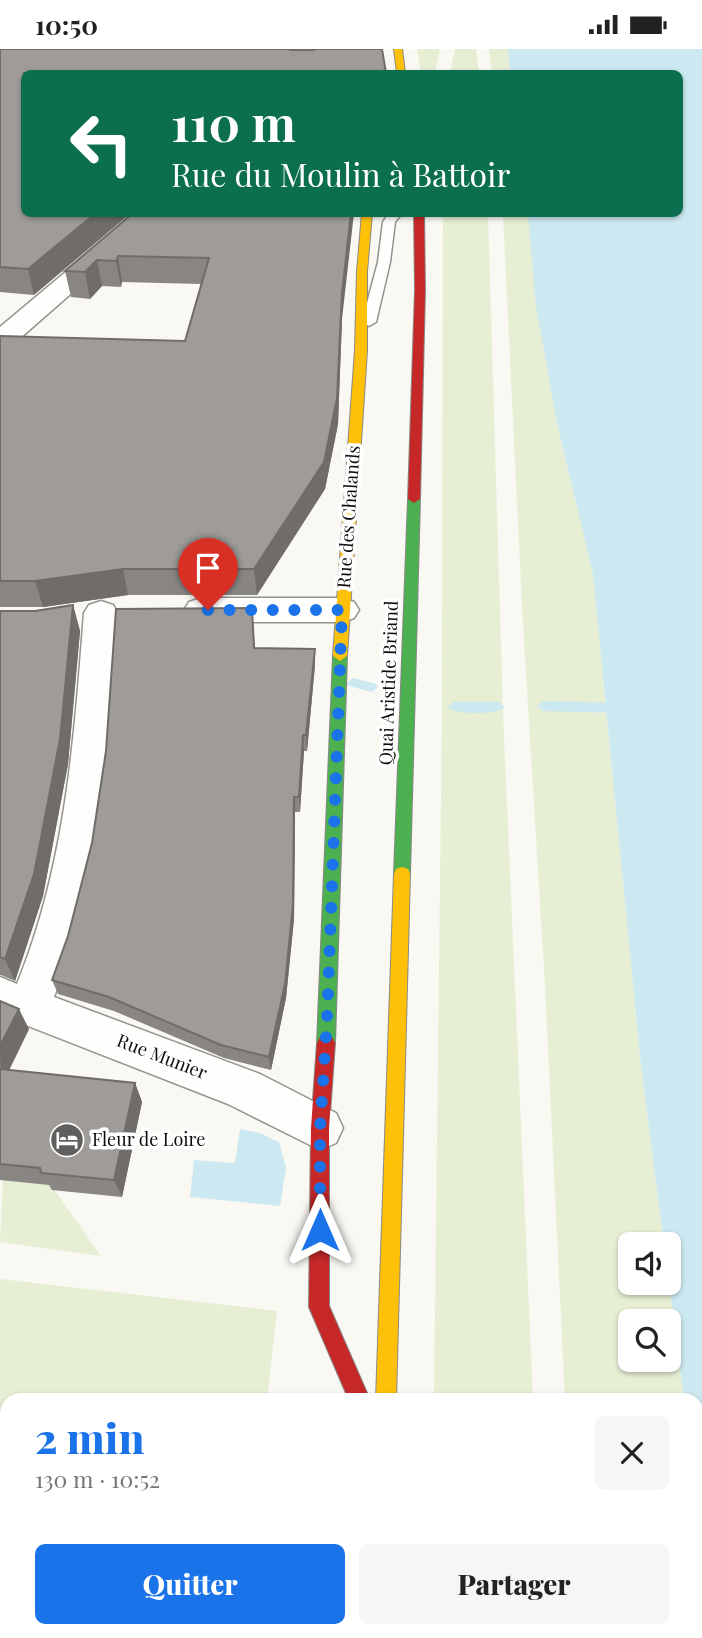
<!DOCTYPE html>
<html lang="fr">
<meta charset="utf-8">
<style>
:root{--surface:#fff;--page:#f6f6f6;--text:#222;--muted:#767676;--accent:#1a73e8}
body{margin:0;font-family:"Playfair Display",serif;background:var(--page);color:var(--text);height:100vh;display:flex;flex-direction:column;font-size:26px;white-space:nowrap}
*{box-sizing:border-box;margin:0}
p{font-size:23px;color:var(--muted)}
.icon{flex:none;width:38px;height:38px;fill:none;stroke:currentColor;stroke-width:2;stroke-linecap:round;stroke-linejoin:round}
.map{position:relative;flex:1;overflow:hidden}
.side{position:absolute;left:0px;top:1344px;width:704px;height:245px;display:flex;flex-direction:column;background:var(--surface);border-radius:21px 21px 0 0;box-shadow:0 2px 5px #0004}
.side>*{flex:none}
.guide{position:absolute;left:21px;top:21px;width:662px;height:147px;border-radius:10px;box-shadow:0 2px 5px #0004;background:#0b6e4f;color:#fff;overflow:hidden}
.buttons{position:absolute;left:618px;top:1183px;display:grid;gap:14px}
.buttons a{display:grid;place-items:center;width:63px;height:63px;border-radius:10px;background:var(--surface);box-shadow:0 2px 5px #0004;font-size:35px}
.pin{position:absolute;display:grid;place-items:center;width:60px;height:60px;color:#fff;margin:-72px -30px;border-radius:50% 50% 50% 0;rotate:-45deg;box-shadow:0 0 7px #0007}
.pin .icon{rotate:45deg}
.me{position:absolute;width:77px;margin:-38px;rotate:0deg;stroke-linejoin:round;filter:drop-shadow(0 0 5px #0008)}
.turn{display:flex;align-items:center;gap:24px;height:147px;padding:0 35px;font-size:32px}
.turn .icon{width:91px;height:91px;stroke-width:2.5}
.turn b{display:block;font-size:49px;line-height:60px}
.round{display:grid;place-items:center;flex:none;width:74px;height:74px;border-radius:10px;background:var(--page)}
.head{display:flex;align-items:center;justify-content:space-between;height:119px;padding:0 35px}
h1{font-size:42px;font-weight:800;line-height:52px;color:var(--accent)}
.cta{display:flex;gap:14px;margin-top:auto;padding:14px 35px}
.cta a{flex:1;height:80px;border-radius:10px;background:var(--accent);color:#fff;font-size:28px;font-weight:800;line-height:80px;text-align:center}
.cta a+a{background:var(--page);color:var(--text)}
.status{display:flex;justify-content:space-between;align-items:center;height:49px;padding:0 35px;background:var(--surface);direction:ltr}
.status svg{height:19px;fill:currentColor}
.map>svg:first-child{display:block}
.green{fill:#e6eed4;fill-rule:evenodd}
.water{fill:#cce8f1}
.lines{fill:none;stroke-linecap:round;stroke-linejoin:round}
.stream{fill:#cce8f1;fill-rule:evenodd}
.lane-casing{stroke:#949390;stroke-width:3}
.street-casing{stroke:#949390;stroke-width:3}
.fast-casing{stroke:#8a8987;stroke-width:2}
.slow-casing{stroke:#8a8987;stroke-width:2}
.jam-casing{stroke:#8a8987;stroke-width:2}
.lane{fill:#fefefd;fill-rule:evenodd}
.street{fill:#fefefd;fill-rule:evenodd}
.fast{fill:#4caf50;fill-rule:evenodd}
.slow{fill:#ffc107;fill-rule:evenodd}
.jam{fill:#c62828;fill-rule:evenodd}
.wall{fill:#888583}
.shaded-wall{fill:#6f6c6a}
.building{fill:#9e9b98;stroke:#6f6c6a;stroke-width:2}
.route{stroke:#1a73e8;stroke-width:12;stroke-dasharray:0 21.6}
.labels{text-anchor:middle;stroke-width:7;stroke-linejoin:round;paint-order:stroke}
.street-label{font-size:18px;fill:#0d0d0d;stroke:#fff}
.poi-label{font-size:18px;fill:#0d0d0d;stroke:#fff;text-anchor:start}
</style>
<div class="status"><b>10:50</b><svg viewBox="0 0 49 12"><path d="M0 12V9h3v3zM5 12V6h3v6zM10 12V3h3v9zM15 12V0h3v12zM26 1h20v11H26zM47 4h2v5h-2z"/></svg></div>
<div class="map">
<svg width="702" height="1589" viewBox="0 0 702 1589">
<rect width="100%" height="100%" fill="#faf8f2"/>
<path class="green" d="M 417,0 L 440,0 L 435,24 L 421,24 Z
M 455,0 L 476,0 L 479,24 L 450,24 Z
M 489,0 L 508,0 L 510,24 L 492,24 Z
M 488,164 L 503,664 L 533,1351 L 434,1351 L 442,663 L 443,165 Z
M 503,165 L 528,165 L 557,374 L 593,525 L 641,1017 L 664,1195 L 630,1195 L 630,1234 L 669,1233 L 684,1351 L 565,1351 L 545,936 L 522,557 ZM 630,1272 L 668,1272 L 668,1311 L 630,1311 Z
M 3,1131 L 51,1136 L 101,1207 L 0,1193 Z
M 0,1230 L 277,1262 L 267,1351 L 7,1351 L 7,1473 L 0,1472 Z
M 697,1481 L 702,1539 L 702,1589 L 577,1589 L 576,1582 L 696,1582 Z
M 0,1521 L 7,1521 L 7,1582 L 75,1582 L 73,1589 L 0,1589 Z
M 432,1582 L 544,1582 L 544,1589 L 432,1589 Z"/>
<path class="water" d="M 508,0 L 702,0 L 702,1539 L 696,1481 L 696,1351 L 684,1351 L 669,1233 L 668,1195 L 664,1195 L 641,1017 L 593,525 L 557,374 L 536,257 L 528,165 L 679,164 L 679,24 L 510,24 Z
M 240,1080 L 260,1084 L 279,1093 L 286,1119 L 280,1157 L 190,1148 L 194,1111 L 235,1114 Z"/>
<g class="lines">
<path class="stream" d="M 353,629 L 376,635 L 378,638 L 372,643 L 349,637 L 347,634 Z
M 543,652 L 622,654 L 628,659 L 622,664 L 543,662 L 537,657 Z
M 454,653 L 499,653 L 505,658 C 498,666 455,666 448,658 Z"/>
<g class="lane-casing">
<path id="lane" d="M 389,164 L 402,164 L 395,173 L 390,213 L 376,273 L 369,277 L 362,273 L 378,213 L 383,173 Z"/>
</g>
<g class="street-casing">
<path id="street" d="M 136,164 L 163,164 L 10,298 L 0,300 L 0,278 Z
M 201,549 L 342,549 L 354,553 L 359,561 L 354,569 L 342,573 L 201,573 L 189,569 L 184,561 L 189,553 Z
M 101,552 L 113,556 L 118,564 C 110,703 105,816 54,948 L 260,1025 L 336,1064 L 343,1079 L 336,1094 L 320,1101 L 228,1055 L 0,966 L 0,928 L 17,935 C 66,815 74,691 84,564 L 89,556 Z"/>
</g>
<g class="fast-casing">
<path id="fast" d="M 414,446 L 420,450 L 410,825 L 408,830 L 396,830 L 394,825 L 408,450 Z
M 340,602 L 347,607 L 335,994 L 332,1000 L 326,1002 L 320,1000 L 317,994 L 333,607 Z
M 357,1582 L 381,1582 L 380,1589 L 356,1589 Z"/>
</g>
<g class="slow-casing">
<path id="slow" d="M 394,0 L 402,0 L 405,24 L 397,24 Z
M 362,164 L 372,164 L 367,223 L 367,301 L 347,607 L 340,612 L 333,607 L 355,301 L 357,223 Z
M 402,818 L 408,820 L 410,825 L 396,1351 L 376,1351 L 394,825 L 396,820 Z"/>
</g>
<g class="jam-casing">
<path id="jam" d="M 414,164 L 424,164 L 425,241 L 420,450 L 414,454 L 408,450 L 415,241 Z
M 326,986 L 332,988 L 335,994 L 329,1079 L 329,1257 L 370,1351 L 349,1351 L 309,1258 L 311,1079 L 317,994 L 320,988 Z"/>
</g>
<use href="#lane" class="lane"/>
<use href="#street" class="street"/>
<use href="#fast" class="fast"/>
<use href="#slow" class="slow"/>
<use href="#jam" class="jam"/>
</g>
<path class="wall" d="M 0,0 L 291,0 L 291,1 L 382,0 L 24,24 L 34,246 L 0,243 Z
M 133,164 L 342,270 L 338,375 L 325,440 L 257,546 L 128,546 L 43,558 L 0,558 L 0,287 L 185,292 L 201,235 L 122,233 L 121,238 L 102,237 L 90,250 L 71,248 L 65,222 Z
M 73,556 L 80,582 L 68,715 L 43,847 L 15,932 L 1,926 L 0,926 L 0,562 L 35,562 Z
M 252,559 L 255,599 L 315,616 L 307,702 L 304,702 L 300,763 L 295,763 L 294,870 L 286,949 L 271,1021 L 224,1009 L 114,962 L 58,945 L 52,931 Z
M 0,952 L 29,980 L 9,1021 L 135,1034 L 142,1053 L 122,1148 L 52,1141 L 49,1136 L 0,1131 Z"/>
<path class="shaded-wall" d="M 96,164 L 131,164 L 34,246 L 28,220 Z
M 351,164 L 354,164 L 342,270 L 338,375 L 325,440 L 257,546 L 254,520 Z
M 118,207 L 122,233 L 121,238 L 116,212 Z
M 97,211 L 102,237 L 90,250 L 85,223 Z
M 123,520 L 128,546 L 43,558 L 35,532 Z
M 73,556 L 80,582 L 68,715 L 43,847 L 15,932 L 5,910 Z
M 315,600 L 315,616 L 307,702 L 306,686 Z
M 303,686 L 304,702 L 300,763 L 299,748 Z
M 294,748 L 295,763 L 294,870 L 286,949 L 271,1021 L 269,1008 Z
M 19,960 L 29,980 L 1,1038 L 0,997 Z
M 135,1034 L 142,1053 L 122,1148 L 114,1131 Z"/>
<path class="building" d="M 0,0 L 290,0 L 290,1 L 314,1 L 314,0 L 382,0 L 386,24 L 24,24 L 24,164 L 96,164 L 28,220 L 0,218 Z
M 133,164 L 351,164 L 342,244 L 337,349 L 324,413 L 254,520 L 123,520 L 35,532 L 0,532 L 0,287 L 185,292 L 209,209 L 118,207 L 116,212 L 97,211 L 85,223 L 65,222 Z
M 73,556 L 60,690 L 34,825 L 5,910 L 0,908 L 0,562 L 35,562 Z
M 252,559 L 254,599 L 315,600 L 306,686 L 303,686 L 299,748 L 294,748 L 293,856 L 285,935 L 269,1008 L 221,996 L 109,948 L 52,931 L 68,887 L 92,794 L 106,702 L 116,560 Z
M 0,952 L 19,960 L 0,997 Z
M 0,1020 L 135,1034 L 114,1131 L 41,1124 L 40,1119 L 0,1115 Z"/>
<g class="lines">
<path class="route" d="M 208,561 L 342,561 L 327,972 L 320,1079 L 320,1181"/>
</g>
<defs>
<g id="hotel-disc" transform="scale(1.75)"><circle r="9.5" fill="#605f5d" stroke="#fff"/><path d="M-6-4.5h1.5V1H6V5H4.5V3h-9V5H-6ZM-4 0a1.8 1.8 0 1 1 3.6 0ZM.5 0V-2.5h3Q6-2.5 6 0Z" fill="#fff"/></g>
</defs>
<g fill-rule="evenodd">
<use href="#hotel-disc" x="67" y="1091"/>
</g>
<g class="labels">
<g class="street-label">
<text transform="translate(349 468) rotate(-86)" y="6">Rue des Chalands</text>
<text transform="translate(389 634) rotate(-88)" y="6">Quai Aristide Briand</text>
<text transform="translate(162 1008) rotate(21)" y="6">Rue Munier</text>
</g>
<g class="poi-label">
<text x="92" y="1097">Fleur de Loire</text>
</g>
</g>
</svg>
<div class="buttons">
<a><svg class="icon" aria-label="sound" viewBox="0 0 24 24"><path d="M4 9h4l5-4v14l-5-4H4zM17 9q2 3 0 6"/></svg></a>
<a><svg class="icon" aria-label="search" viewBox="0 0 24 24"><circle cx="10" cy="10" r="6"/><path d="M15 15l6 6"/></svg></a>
</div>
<div class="pin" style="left:208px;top:561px;background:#d93025"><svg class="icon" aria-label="arrive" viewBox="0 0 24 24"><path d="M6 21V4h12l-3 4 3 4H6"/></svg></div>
<svg class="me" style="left:320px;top:1181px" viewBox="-20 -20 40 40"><path d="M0-17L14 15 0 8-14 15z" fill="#1a73e8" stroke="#fff" stroke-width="4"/></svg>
<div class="guide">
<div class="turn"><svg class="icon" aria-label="left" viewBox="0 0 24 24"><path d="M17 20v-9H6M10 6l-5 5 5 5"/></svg><div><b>110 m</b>Rue du Moulin à Battoir</div></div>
</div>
<section class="side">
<div class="head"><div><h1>2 min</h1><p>130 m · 10:52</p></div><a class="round"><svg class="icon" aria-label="close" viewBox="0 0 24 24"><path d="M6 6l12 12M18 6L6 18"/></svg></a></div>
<div class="cta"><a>Quitter</a><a>Partager</a></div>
</section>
</div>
